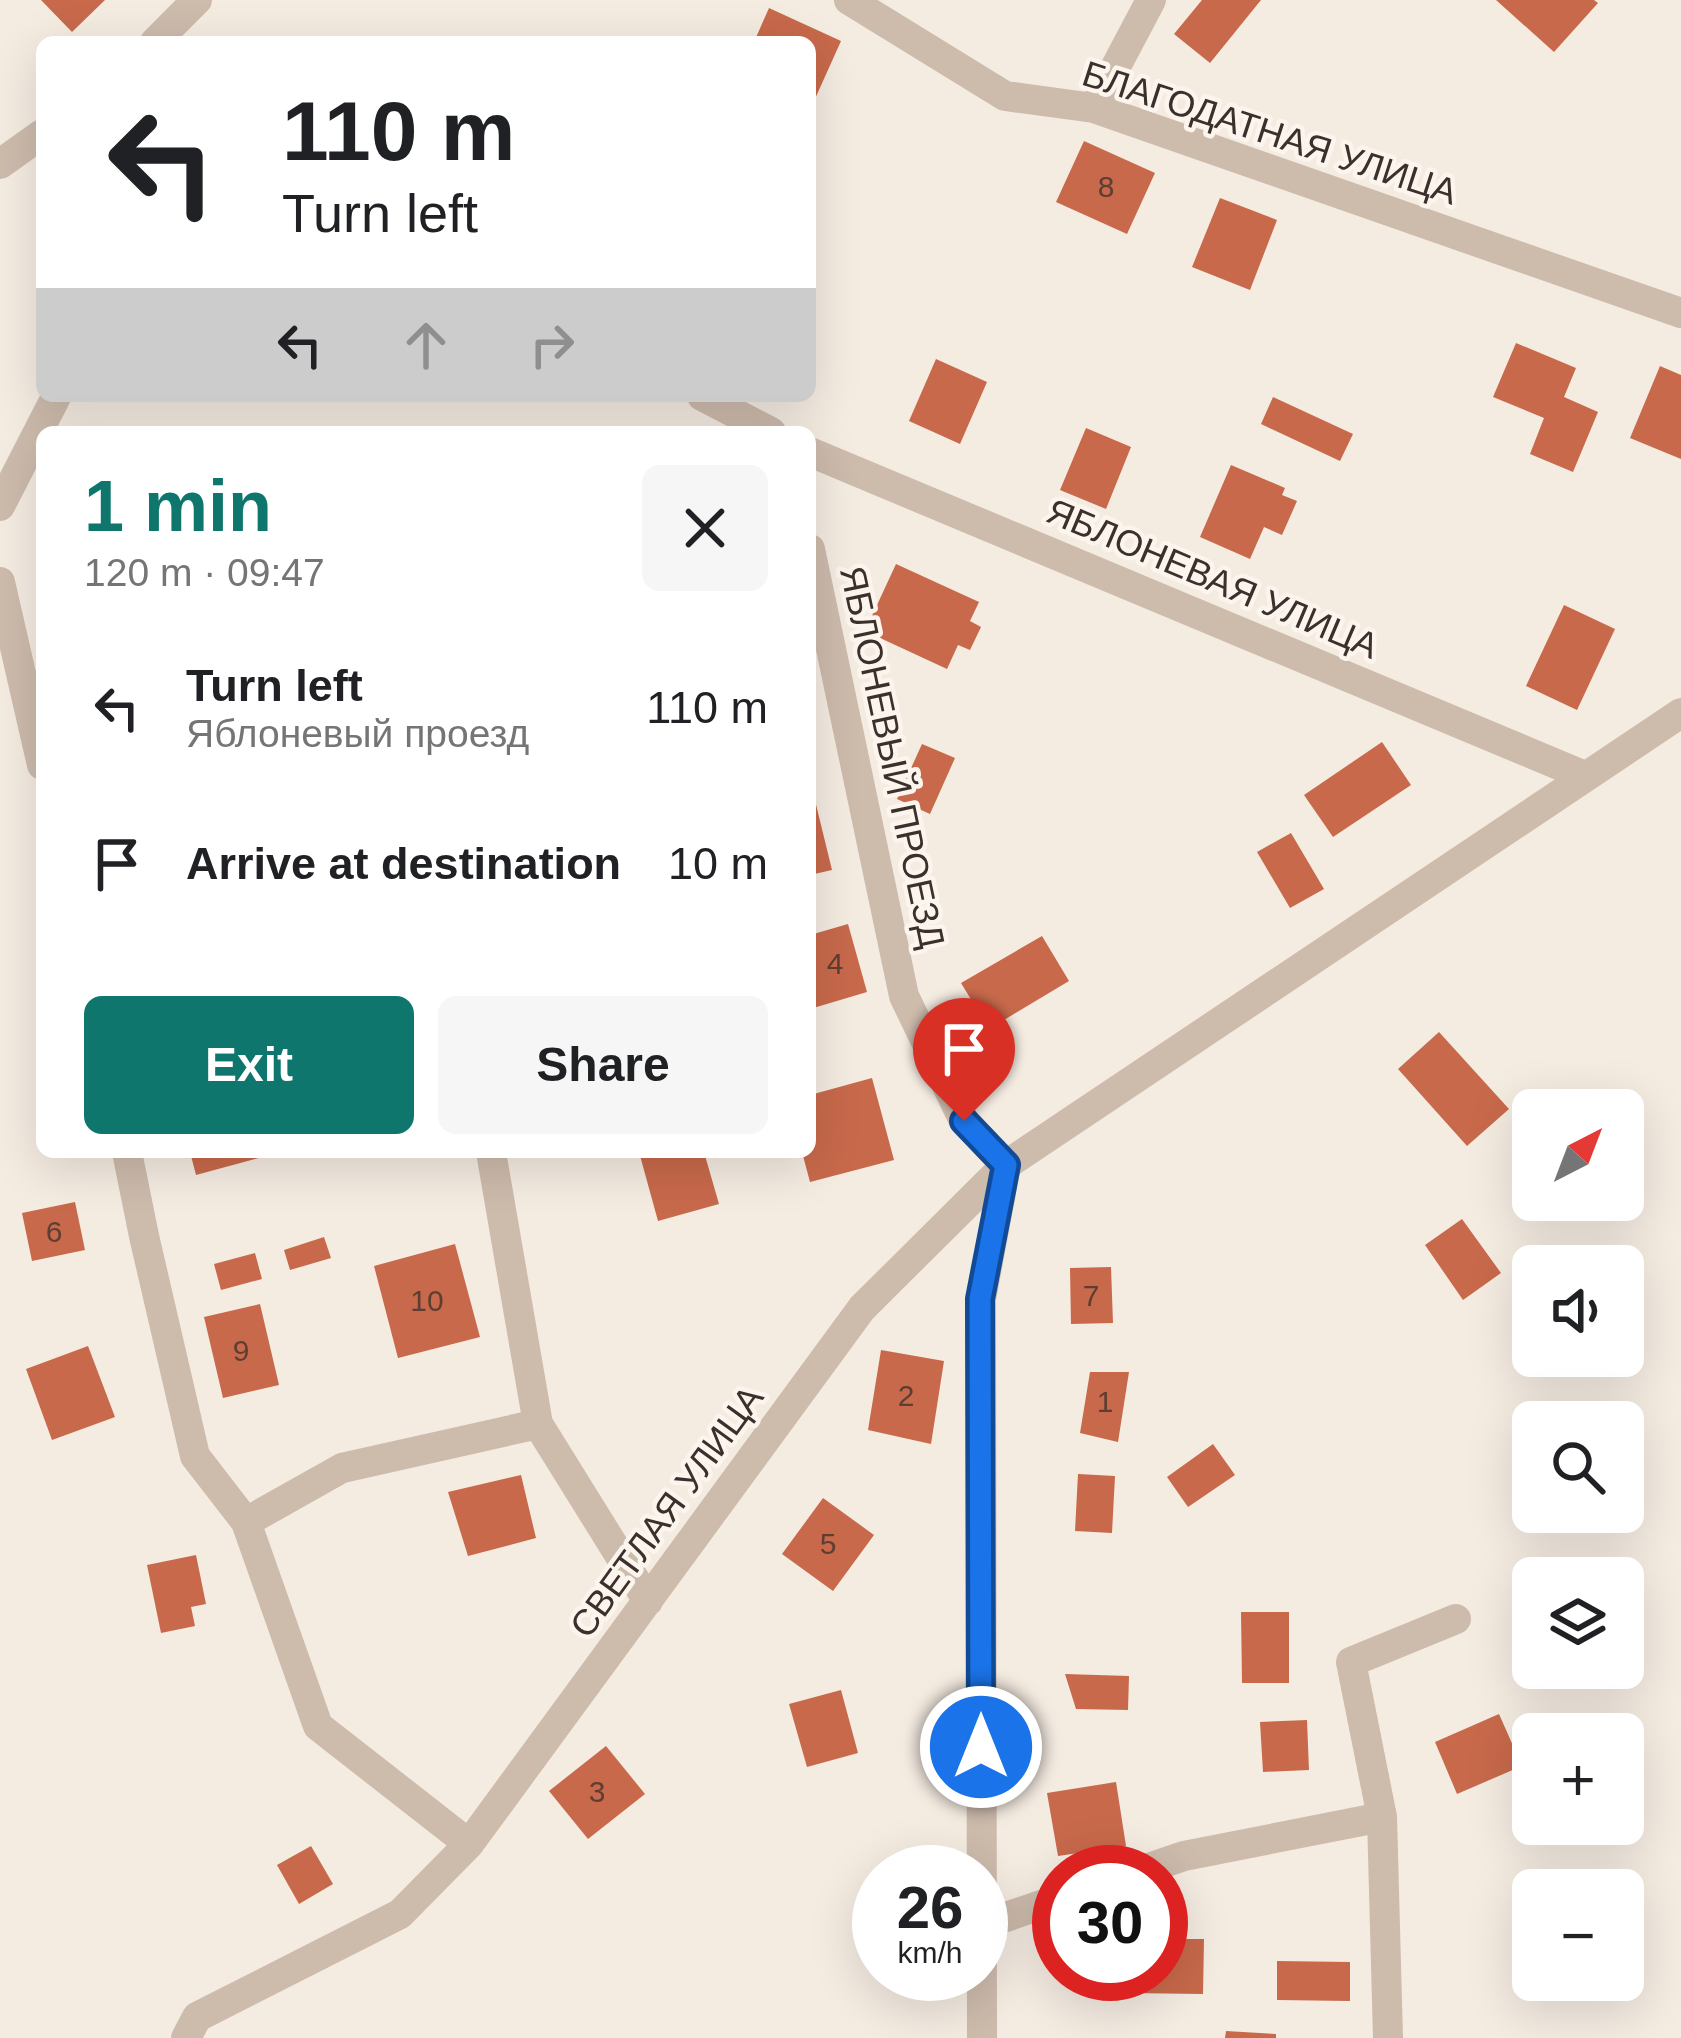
<!DOCTYPE html>
<meta charset="utf-8">
<style>
:root{--surface:#fff;--page:#f6f6f6;--text:#202124;--muted:#757577;--accent:#0f766e}
body{margin:0;font-family:Helvetica,sans-serif;background:var(--page);color:var(--text);height:100vh;display:flex;flex-direction:column;font-size:45px;white-space:nowrap}
*{box-sizing:border-box;margin:0}
p{font-size:39px;color:var(--muted)}
.icon{flex:none;width:66px;height:66px;fill:none;stroke:currentColor;stroke-width:2;stroke-linecap:round;stroke-linejoin:round}
.map{position:relative;flex:1;overflow:hidden}
.details{position:absolute;left:36px;top:426px;width:780px;height:732px;display:flex;flex-direction:column;background:var(--surface);border-radius:18px;box-shadow:0 12px 48px #0002}
.details>*{flex:none}
.banner{position:absolute;left:36px;top:36px;width:780px;height:366px;border-radius:18px;box-shadow:0 12px 48px #0002;background:#fff;color:var(--text);overflow:hidden}
.needle{width:78px;rotate:42deg}
.buttons{position:absolute;left:1512px;top:1089px;display:grid;gap:24px}
.buttons a{display:grid;place-items:center;width:132px;height:132px;border-radius:18px;background:var(--surface);box-shadow:0 12px 48px #0002;font-size:60px}
.speed{position:absolute;left:852px;top:1845px;display:flex;gap:24px;font-size:60px;font-weight:700;text-align:center}
.speed>*{display:grid;place-content:center;width:156px;height:156px;border-radius:50%;background:var(--surface);box-shadow:0 12px 48px #0002;line-height:1}
.speed small{font-size:30px;font-weight:400}
.speed .limit{border:18px solid #d22;background:#fff;color:#111}
.pin{position:absolute;display:grid;place-items:center;width:102px;height:102px;color:#fff;margin:-123px -51px;border-radius:50% 50% 50% 0;rotate:-45deg;box-shadow:0 0 12px #0007}
.pin .icon{rotate:45deg}
.me{position:absolute;width:132px;margin:-66px;rotate:0deg;stroke-linejoin:round;filter:drop-shadow(0 0 9px #0008)}
.turn{display:flex;align-items:center;gap:42px;height:252px;padding:0 48px;font-size:54px}
.turn .icon{width:156px;height:156px;stroke-width:2.5}
.turn b{display:block;font-size:84px;line-height:102px}
.lanes{display:flex;align-items:center;height:114px;padding:0 48px;background:#0003;justify-content:center;gap:60px;direction:ltr}
.lanes .off{opacity:.35}
.round{display:grid;place-items:center;flex:none;width:126px;height:126px;border-radius:18px;background:var(--page)}
.summary{display:flex;align-items:center;justify-content:space-between;height:204px;padding:0 48px}
h1{font-size:72px;font-weight:700;line-height:90px;color:var(--accent)}
.primary-button{display:flex;gap:24px;margin-top:auto;padding:24px 48px}
.primary-button a{flex:1;height:138px;border-radius:18px;background:var(--accent);color:#fff;font-size:48px;font-weight:700;line-height:138px;text-align:center}
.primary-button a+a{background:var(--page);color:var(--text)}
ul{padding:0;list-style:none}
li{display:flex;align-items:center;gap:36px;height:156px;padding:0 48px}
li div{flex:1}
li b{display:block;font-size:45px}
li em{font-style:normal}
.map>svg:first-child{display:block}
.building{fill:#c8694b}
.lines{fill:none;stroke-linecap:round;stroke-linejoin:round}
.minor{stroke:#cdbbac;stroke-width:30}
.route-casing{stroke:#114b97;stroke-width:30}
.route{stroke:#1a73e8;stroke-width:21}
.labels{text-anchor:middle;stroke-width:9;stroke-linejoin:round;paint-order:stroke}
.number-label{font-size:30px;fill:#5e3e33}
.street-label{font-size:36px;fill:#3b302b;stroke:#fbf5ee}
</style>
<div class="map">
<svg width="1681" height="2038" viewBox="0 0 1681 2038">
<rect width="100%" height="100%" fill="#f4ebe1"/>
<path class="building" d="M 41,0 L 105,0 L 72,32 Z
M 1202,0 L 1261,0 L 1210,63 L 1174,34 Z
M 1496,0 L 1594,0 L 1598,3 L 1554,52 Z
M 769,8 L 841,41 L 810,110 L 810,42 L 754,42 Z
M 1084,141 L 1155,173 L 1127,234 L 1056,202 Z
M 1220,198 L 1277,220 L 1250,290 L 1192,267 Z
M 1516,343 L 1576,368 L 1564,397 L 1598,412 L 1573,472 L 1530,454 L 1544,418 L 1493,397 Z
M 936,359 L 987,382 L 960,444 L 909,421 Z
M 1660,366 L 1681,375 L 1681,459 L 1630,438 Z
M 1273,397 L 1353,434 L 1340,461 L 1261,424 Z
M 1086,428 L 1131,447 L 1106,509 L 1060,490 Z
M 1231,465 L 1285,488 L 1282,495 L 1297,501 L 1282,535 L 1264,527 L 1250,559 L 1200,537 Z
M 896,564 L 979,602 L 970,621 L 981,627 L 970,650 L 958,645 L 947,669 L 865,631 Z
M 1564,605 L 1615,629 L 1577,710 L 1526,686 Z
M 1382,742 L 1411,785 L 1333,837 L 1304,795 Z
M 922,744 L 955,758 L 930,814 L 897,799 Z
M 812,788 L 832,870 L 810,875 L 810,789 Z
M 1291,833 L 1324,889 L 1290,908 L 1257,852 Z
M 848,924 L 867,992 L 810,1009 L 810,935 Z
M 1042,936 L 1069,981 L 989,1029 L 961,983 Z
M 1439,1032 L 1509,1109 L 1467,1146 L 1398,1069 Z
M 872,1078 L 894,1160 L 810,1182 L 802,1152 L 810,1152 L 810,1095 Z
M 190,1152 L 261,1152 L 262,1157 L 196,1175 Z
M 639,1152 L 704,1152 L 719,1204 L 658,1221 Z
M 75,1202 L 85,1250 L 32,1261 L 22,1213 Z
M 1462,1219 L 1501,1273 L 1463,1300 L 1425,1245 Z
M 324,1237 L 331,1258 L 290,1270 L 284,1250 Z
M 455,1244 L 480,1337 L 398,1358 L 374,1266 Z
M 255,1253 L 262,1279 L 221,1290 L 214,1264 Z
M 1111,1267 L 1113,1323 L 1071,1324 L 1070,1268 Z
M 260,1304 L 279,1385 L 223,1398 L 204,1317 Z
M 88,1346 L 115,1417 L 52,1440 L 26,1369 Z
M 881,1350 L 944,1361 L 931,1444 L 868,1430 Z
M 1090,1372 L 1129,1372 L 1118,1442 L 1080,1433 Z
M 1213,1444 L 1235,1475 L 1188,1507 L 1167,1477 Z
M 1078,1474 L 1115,1476 L 1112,1533 L 1075,1531 Z
M 521,1475 L 536,1538 L 468,1556 L 448,1492 Z
M 823,1498 L 874,1535 L 833,1591 L 782,1554 Z
M 196,1555 L 206,1604 L 191,1607 L 195,1626 L 161,1633 L 147,1565 Z
M 1241,1612 L 1289,1612 L 1289,1683 L 1242,1683 Z
M 1065,1674 L 1129,1676 L 1128,1710 L 1076,1709 Z
M 841,1690 L 858,1753 L 807,1767 L 789,1704 Z
M 1499,1714 L 1522,1766 L 1457,1794 L 1435,1742 Z
M 1307,1720 L 1309,1770 L 1263,1772 L 1260,1722 Z
M 606,1746 L 645,1794 L 588,1839 L 549,1791 Z
M 1116,1782 L 1126,1846 L 1058,1856 L 1047,1793 Z
M 311,1846 L 333,1884 L 299,1904 L 277,1865 Z
M 1161,1939 L 1204,1939 L 1203,1994 L 1126,1993 L 1126,1974 L 1161,1974 Z
M 1277,1961 L 1350,1962 L 1350,2001 L 1277,2000 Z
M 1226,2031 L 1276,2034 L 1276,2038 L 1225,2038 Z"/>
<g class="lines">
<path class="minor" d="M 849,0 L 1005,96 L 1094,108 L 1681,313
M 155,42 L 197,0
M 1094,108 L 1151,0
M 0,164 L 42,134
M 702,396 L 771,432
M 810,452 L 1585,776
M 0,506 L 56,397
M 810,549 L 904,996 L 964,1121 L 1006,1165
M 0,582 L 42,765
M 127,1152 L 144,1236 L 195,1456 L 246,1522 L 318,1726 L 469,1844
M 491,1152 L 538,1424 L 648,1601
M 246,1522 L 342,1468 L 538,1424
M 1137,1872 L 1184,1856 L 1382,1817
M 982,1925 L 1059,1899
M 186,2038 L 197,2017 L 400,1914 L 469,1844 L 862,1308 L 1006,1165 L 1681,713
M 982,2038 L 981,1299 L 1006,1165
M 1388,2038 L 1382,1817 L 1351,1662 L 1456,1619"/>
</g>
<g class="lines">
<g class="route-casing">
<path id="route" d="M 964,1121 L 1006,1165 L 980,1299 L 981,1747"/>
</g>
<use href="#route" class="route"/>
</g>
<g class="labels">
<g class="number-label">
<text x="1106" y="197">8</text>
<text x="835" y="974">4</text>
<text x="54" y="1242">6</text>
<text x="1091" y="1306">7</text>
<text x="427" y="1311">10</text>
<text x="241" y="1361">9</text>
<text x="906" y="1406">2</text>
<text x="1105" y="1412">1</text>
<text x="828" y="1554">5</text>
<text x="597" y="1802">3</text>
</g>
<g class="street-label">
<text transform="translate(1270 132) rotate(18)" y="13">БЛАГОДАТНАЯ УЛИЦА</text>
<text transform="translate(1213 578) rotate(23)" y="13">ЯБЛОНЕВАЯ УЛИЦА</text>
<text transform="translate(893 757) rotate(78)" y="13">ЯБЛОНЕВЫЙ ПРОЕЗД</text>
<text transform="translate(666 1511) rotate(-54)" y="13">СВЕТЛАЯ УЛИЦА</text>
</g>
</g>
</svg>
<div class="buttons">
<a><svg class="needle" viewBox="-14 -14 28 28"><path d="M0-13l5 13h-10z" fill="#e53935"/><path d="M0 13l5-13h-10z" fill="#757577"/></svg></a>
<a><svg class="icon" aria-label="sound" viewBox="0 0 24 24"><path d="M4 9h4l5-4v14l-5-4H4zM17 9q2 3 0 6"/></svg></a>
<a><svg class="icon" aria-label="search" viewBox="0 0 24 24"><circle cx="10" cy="10" r="6"/><path d="M15 15l6 6"/></svg></a>
<a><svg class="icon" aria-label="layers" viewBox="0 0 24 24"><path d="M12 4l9 5-9 5-9-5zM3 14l9 5 9-5"/></svg></a>
<a>+</a>
<a>−</a>
</div>
<div class="speed"><div>26<small>km/h</small></div><div class="limit">30</div></div>
<div class="pin" style="left:964px;top:1121px;background:#d93025"><svg class="icon" aria-label="arrive" viewBox="0 0 24 24"><path d="M6 21V4h12l-3 4 3 4H6"/></svg></div>
<svg class="me" style="left:981px;top:1747px" viewBox="-20 -20 40 40"><circle r="17" fill="#1a73e8" stroke="#fff" stroke-width="3"/><path d="M0-11L8 9 0 5-8 9z" fill="#fff"/></svg>
<div class="banner">
<div class="turn"><svg class="icon" aria-label="left" viewBox="0 0 24 24"><path d="M17 20v-9H6M10 6l-5 5 5 5"/></svg><div><b>110 m</b>Turn left</div></div>
<div class="lanes"><svg class="icon" aria-label="left" viewBox="0 0 24 24"><path d="M17 20v-9H6M10 6l-5 5 5 5"/></svg><svg class="icon off" aria-label="ahead" viewBox="0 0 24 24"><path d="M12 20V5M6 11l6-6 6 6"/></svg><svg class="icon off" aria-label="right" viewBox="0 0 24 24"><path d="M7 20v-9h11M14 6l5 5-5 5"/></svg></div>
</div>
<section class="details">
<div class="summary"><div><h1>1 min</h1><p>120 m · 09:47</p></div><a class="round"><svg class="icon" aria-label="close" viewBox="0 0 24 24"><path d="M6 6l12 12M18 6L6 18"/></svg></a></div>
<ul>
<li><svg class="icon" aria-label="left" viewBox="0 0 24 24"><path d="M17 20v-9H6M10 6l-5 5 5 5"/></svg><div><b>Turn left</b><p>Яблоневый проезд</p></div><em>110 m</em></li>
<li><svg class="icon" aria-label="arrive" viewBox="0 0 24 24"><path d="M6 21V4h12l-3 4 3 4H6"/></svg><div><b>Arrive at destination</b></div><em>10 m</em></li>
</ul>
<div class="primary-button"><a>Exit</a><a>Share</a></div>
</section>
</div>
